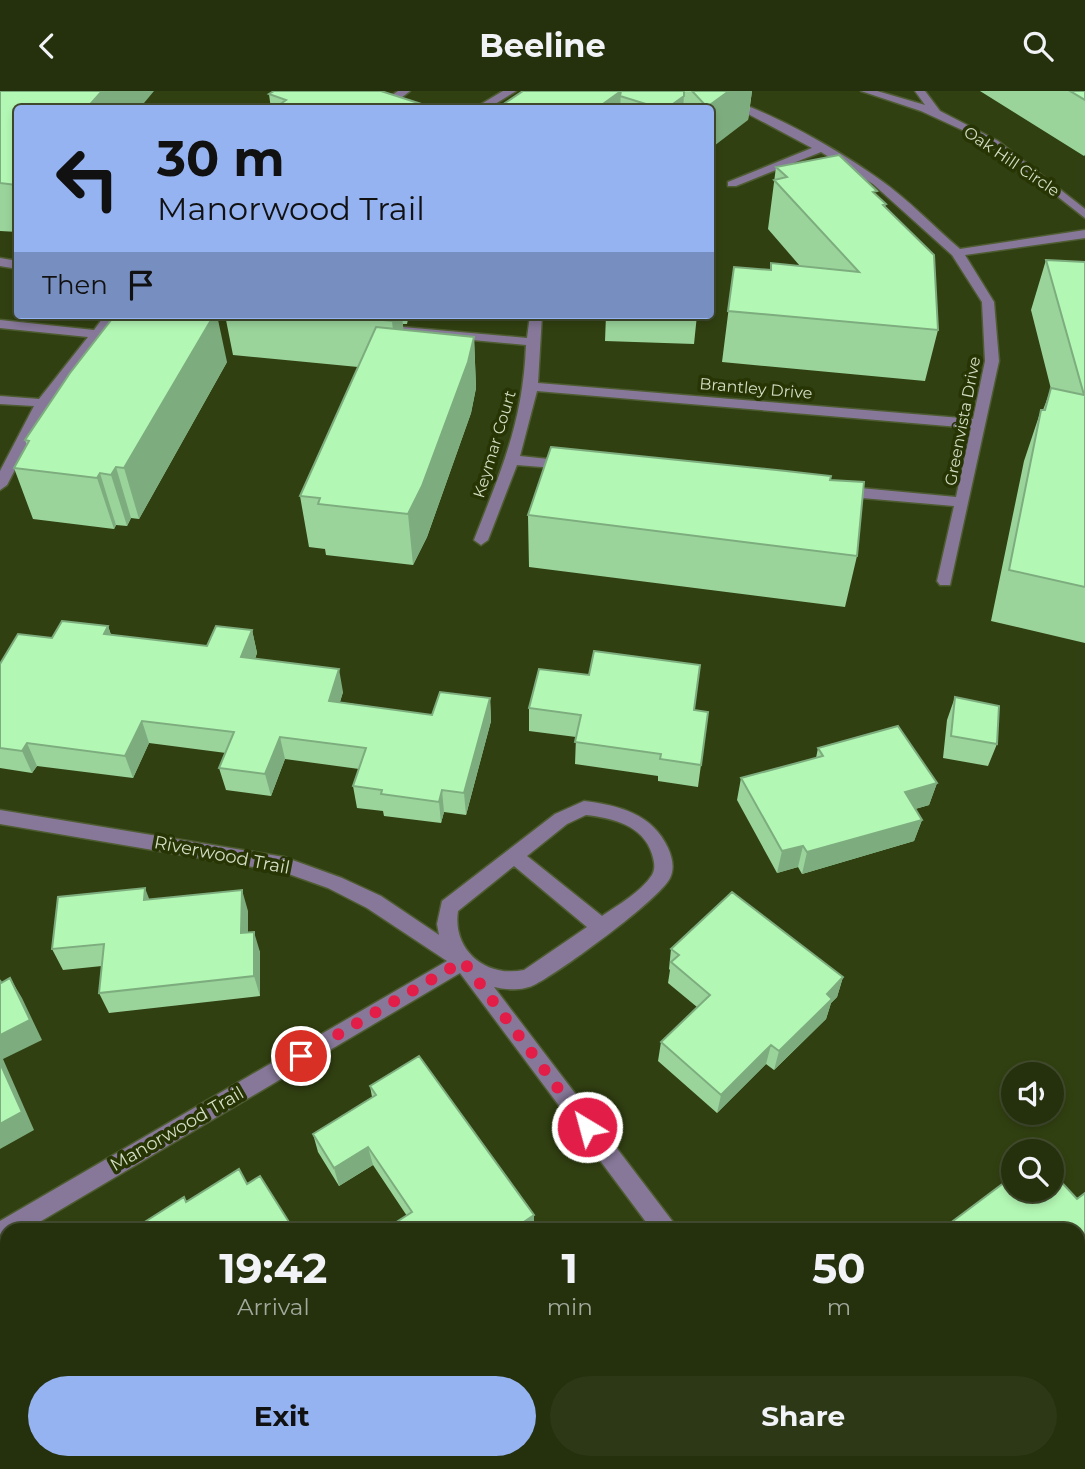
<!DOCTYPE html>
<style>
:root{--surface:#25300d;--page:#2d3816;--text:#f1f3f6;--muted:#a3a99d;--line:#424b2e;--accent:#95b2f1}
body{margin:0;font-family:Montserrat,sans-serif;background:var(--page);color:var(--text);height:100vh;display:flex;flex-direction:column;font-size:26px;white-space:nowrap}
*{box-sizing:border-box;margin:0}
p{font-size:23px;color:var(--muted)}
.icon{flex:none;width:38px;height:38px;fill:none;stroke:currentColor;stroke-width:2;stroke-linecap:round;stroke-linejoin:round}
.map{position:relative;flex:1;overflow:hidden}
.panel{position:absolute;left:0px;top:1132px;width:1085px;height:247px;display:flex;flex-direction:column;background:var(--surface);border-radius:21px 21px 0 0;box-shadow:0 4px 10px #0003,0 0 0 2px var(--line)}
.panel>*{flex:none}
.hud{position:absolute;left:14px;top:14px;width:700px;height:214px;border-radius:7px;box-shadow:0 4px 10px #0003,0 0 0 2px var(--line);background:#95b2f1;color:#111;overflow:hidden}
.controls{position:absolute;left:1001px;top:971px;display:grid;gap:14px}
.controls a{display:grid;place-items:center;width:63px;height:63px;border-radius:50%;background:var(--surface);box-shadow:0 4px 10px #0003,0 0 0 2px var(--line);font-size:35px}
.pin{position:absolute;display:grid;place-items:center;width:60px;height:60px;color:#fff;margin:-30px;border:4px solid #fff;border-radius:50%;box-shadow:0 2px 7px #0007}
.me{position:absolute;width:77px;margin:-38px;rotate:323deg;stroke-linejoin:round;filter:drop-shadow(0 0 5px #0008)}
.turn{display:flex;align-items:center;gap:24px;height:147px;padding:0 28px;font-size:32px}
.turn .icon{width:91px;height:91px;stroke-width:2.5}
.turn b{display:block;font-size:49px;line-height:60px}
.then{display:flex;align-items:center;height:66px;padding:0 28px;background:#0003;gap:14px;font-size:26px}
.eta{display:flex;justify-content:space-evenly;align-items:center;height:119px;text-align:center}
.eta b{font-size:42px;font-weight:700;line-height:49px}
.primary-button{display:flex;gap:14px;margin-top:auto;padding:14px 28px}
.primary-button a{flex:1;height:80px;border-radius:42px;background:var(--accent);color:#111;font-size:28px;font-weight:700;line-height:80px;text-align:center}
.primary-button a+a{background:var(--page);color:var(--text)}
header{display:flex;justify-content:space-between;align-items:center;height:91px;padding:0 28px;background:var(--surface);font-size:32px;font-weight:700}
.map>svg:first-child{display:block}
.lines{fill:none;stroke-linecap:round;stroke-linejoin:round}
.minor-casing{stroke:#4e5c31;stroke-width:3}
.minor{fill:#877899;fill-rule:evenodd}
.wall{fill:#9ad49b}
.shaded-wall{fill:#7dad7e}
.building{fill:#b3f7b4;stroke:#7dad7e;stroke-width:2}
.route{stroke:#e11d48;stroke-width:12;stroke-dasharray:0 21.6}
.labels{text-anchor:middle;stroke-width:7;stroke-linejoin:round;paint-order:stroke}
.far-street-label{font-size:16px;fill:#d4dec4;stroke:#273504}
.street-label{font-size:18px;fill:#d4dec4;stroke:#273504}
</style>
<header><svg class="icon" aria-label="back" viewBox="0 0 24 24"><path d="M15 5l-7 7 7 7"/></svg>Beeline<svg class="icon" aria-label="search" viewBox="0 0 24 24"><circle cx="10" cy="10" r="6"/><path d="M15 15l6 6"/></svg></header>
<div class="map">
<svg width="1085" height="1378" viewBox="0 0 1085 1378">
<rect width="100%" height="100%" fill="#314011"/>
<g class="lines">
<g class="minor-casing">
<path id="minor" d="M 398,0 L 410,0 L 396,11 L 388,11 L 388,7 Z
M 503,0 L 516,0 L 487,18 L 473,18 Z
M 687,0 C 738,0 836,57 879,88 C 908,108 933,135 960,158 L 1085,139 L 1085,147 L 965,164 L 994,211 L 999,270 L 950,494 L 940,494 L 937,490 L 954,415 L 839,405 L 832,400 L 839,395 L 956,406 L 971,337 L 537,300 L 520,365 L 567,370 L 574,374 L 567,378 L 517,374 L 488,449 L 481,454 L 474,449 C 501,379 523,332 526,254 L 408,243 L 402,239 L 403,236 L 527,247 L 530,224 L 542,224 L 538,292 L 973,328 L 985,270 L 982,211 L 952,164 L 873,93 L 821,61 L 736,95 L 728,95 L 728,91 L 812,57 L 737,17 Z
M 861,0 L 877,0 L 925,14 L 915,0 L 925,0 L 940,20 L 998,50 L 1085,118 L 1085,127 L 1010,68 L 971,43 L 921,20 Z
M 0,167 L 18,170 L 18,178 L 0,175 Z
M 105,224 L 118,224 L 49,313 L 7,394 L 0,399 L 0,380 L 34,315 L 0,313 L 0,305 L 39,308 L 88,246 L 0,237 L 0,229 L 94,239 Z
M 584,710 C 618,714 653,723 668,757 C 672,766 675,777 670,787 C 659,809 561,880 536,893 C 524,900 507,899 494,896 L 673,1131 L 676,1139 L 652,1139 L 460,882 L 26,1139 L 7,1139 L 7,1150 L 0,1153 L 0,1130 L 447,870 L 367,817 L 328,797 L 283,781 L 0,733 L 0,719 L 284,766 L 342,787 L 381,805 L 439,844 L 437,833 L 442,810 L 555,723 ZM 586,724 C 612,727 643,734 652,763 C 654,770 656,777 652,784 C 641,801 618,814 602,825 L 527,765 L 567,733 ZM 514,775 L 587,836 L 524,879 C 486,887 452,859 458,820 Z
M 450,1372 L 480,1372 L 478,1378 L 448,1378 Z
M 831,1372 L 858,1372 L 860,1378 L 833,1378 Z"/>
</g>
<use href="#minor" class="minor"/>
</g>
<path class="wall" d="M 0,0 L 18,18 L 18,141 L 0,140 Z
M 523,0 L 752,0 L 748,29 L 710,18 L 496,18 Z
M 980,0 L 1085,0 L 1085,64 L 1084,65 Z
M 269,3 L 437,18 L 271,18 Z
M 776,76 L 876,104 L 886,113 L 885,116 L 938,239 L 925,290 L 722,271 L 734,176 L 770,179 L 800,175 L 768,138 Z
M 1046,169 L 1085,171 L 1085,552 L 991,530 L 1024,370 L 1041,319 L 1043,319 L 1051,298 L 1031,219 Z
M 225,224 L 409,224 L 407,233 L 403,233 L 403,239 L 474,246 L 476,297 L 471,322 L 427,446 L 413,474 L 326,464 L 325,458 L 309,456 L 300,405 L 358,276 L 233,264 Z
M 606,224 L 697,224 L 694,253 L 605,250 Z
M 227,271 L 139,428 L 131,427 L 127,435 L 116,434 L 114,438 L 33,428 L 14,377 L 27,354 L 25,349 Z
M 830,389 L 857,465 L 845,516 L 529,476 L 528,424 Z
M 108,535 L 111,544 L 207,555 L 252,539 L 257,562 L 255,568 L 343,601 L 340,611 L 432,624 L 490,607 L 491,630 L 466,724 L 444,721 L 441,732 L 384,725 L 383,720 L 357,717 L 353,695 L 359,678 L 285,668 L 271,705 L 226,699 L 219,677 L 226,662 L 149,652 L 133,687 L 37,675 L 32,682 L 0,677 L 0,573 L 52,547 Z
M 955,606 L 997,653 L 988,675 L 943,667 L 947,629 Z
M 529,617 L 694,619 L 708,621 L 698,696 L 658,690 L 658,685 L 575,673 L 576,646 L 529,640 Z
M 818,657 L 937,692 L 929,714 L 915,718 L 922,729 L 914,750 L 802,783 L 798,776 L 777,782 L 737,709 L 741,687 L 816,667 Z
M 150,809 L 248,820 L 248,841 L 260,861 L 260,905 L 109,922 L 99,902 L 102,875 L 63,879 L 52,858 Z
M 671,858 L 843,886 L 837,906 L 831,912 L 826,928 L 774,979 L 766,973 L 717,1022 L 658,970 L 661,951 L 697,916 L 668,892 L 670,879 L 669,878 Z
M 370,995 L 534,1139 L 407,1125 L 373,1074 L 339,1095 L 318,1061 L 313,1043 L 372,1006 Z"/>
<path class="shaded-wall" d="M 102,0 L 154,0 L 139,18 L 86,18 Z
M 621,0 L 620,18 L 596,18 Z
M 729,0 L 752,0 L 748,29 L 710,58 L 710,18 L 707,18 L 707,16 Z
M 684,5 L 683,18 L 666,18 Z
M 214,224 L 217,224 L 227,271 L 139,428 L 124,377 Z
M 393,224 L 402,224 L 404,245 L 397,280 L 392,230 Z
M 474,246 L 476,297 L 471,322 L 427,446 L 413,474 L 408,423 Z
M 116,376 L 131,427 L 127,435 L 111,384 Z
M 100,382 L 116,434 L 114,438 L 97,387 Z
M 108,535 L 116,558 L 104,543 Z
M 252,539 L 257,562 L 246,589 L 241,566 Z
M 339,578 L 343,601 L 333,632 L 329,610 Z
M 490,607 L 491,630 L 466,724 L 464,702 Z
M 142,630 L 149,652 L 133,687 L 125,665 Z
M 280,646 L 285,668 L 271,705 L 265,683 Z
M 27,652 L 37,675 L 32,682 L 22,660 Z
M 937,692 L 929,714 L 898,723 L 905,701 Z
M 442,699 L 444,721 L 441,732 L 439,711 Z
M 922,729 L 914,750 L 802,783 L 807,761 Z
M 803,755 L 798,776 L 777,782 L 782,760 Z
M 145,797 L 153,818 L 144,809 Z
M 242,799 L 248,820 L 248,863 L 241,842 Z
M 254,841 L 260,861 L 260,905 L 254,885 Z
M 843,886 L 837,906 L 831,912 L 826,928 L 774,979 L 779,960 L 827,903 Z
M 10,887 L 22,907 L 42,949 L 3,968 L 34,1039 L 0,1058 L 0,944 Z
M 771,954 L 766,973 L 717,1022 L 721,1004 Z
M 368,1056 L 373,1074 L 339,1095 L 334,1077 Z
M 534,1124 L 534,1139 L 512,1139 Z
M 173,1372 L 178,1372 L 180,1378 L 176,1378 Z"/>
<path class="building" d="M 0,0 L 102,0 L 86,18 L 18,18 L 18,92 L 16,94 L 0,92 Z
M 274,0 L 381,0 L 437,18 L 290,18 L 279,14 L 286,9 L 269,3 Z
M 523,0 L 684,0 L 684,5 L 666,18 L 662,18 L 620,5 L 621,0 L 596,18 L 496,18 Z
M 692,0 L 729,0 L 707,16 Z
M 1070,0 L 1085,0 L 1085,9 Z
M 839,64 L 877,100 L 873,101 L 886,113 L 883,114 L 934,164 L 938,239 L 728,220 L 734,176 L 771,179 L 771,172 L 859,181 L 774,89 L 787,86 L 776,76 Z
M 1046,169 L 1085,171 L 1085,496 L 1009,479 L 1041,319 L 1045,319 L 1051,297 L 1084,304 Z
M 115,224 L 214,224 L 124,377 L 116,376 L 111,384 L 100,382 L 97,387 L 14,377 L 29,350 L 25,349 L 70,282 Z
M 334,224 L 393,224 L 392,230 Z
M 376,236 L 474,246 L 468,271 L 422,395 L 408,423 L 318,413 L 320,407 L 300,405 Z
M 551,356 L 786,380 L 831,385 L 830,389 L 864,391 L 857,465 L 528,424 Z
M 62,530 L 108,535 L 104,543 L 207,555 L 216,535 L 252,539 L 241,566 L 339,578 L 329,610 L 432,624 L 440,601 L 490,607 L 464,702 L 442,699 L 439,711 L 381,703 L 382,699 L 353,695 L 366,657 L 280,646 L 265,683 L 219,677 L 234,641 L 142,630 L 125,665 L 27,652 L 22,660 L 0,657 L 0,573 L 18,543 L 52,547 Z
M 594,560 L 700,574 L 694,619 L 708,621 L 701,674 L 660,668 L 661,663 L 575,651 L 581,624 L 529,617 L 539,578 L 589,584 Z
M 955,606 L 999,615 L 997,653 L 951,645 Z
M 898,635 L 937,692 L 905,701 L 922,729 L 807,761 L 803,755 L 782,760 L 741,687 L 823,665 L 818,657 Z
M 145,797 L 144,809 L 242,799 L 241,842 L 254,841 L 254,885 L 99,902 L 104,853 L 52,858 L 58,806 Z
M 732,801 L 843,886 L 827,903 L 832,908 L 779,960 L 771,954 L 721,1004 L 661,951 L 710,904 L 671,871 L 679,864 L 671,858 Z
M 10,887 L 30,929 L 0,944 L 0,889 L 1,892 Z
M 419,965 L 534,1124 L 512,1139 L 384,1139 L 412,1121 L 368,1056 L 334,1077 L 313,1043 L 376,1004 L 370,995 Z
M 0,972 L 22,1021 L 0,1033 Z
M 239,1078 L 247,1093 L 260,1085 L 294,1139 L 147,1139 L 143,1132 L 184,1106 L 186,1111 Z
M 1052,1081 L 1077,1108 L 1085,1102 L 1085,1269 L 1081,1272 L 1085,1277 L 1085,1284 L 1078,1289 L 1078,1139 L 941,1139 L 1013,1085 L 1013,1099 L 1052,1099 Z
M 7,1213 L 7,1372 L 173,1372 L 176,1378 L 0,1378 L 0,1217 Z"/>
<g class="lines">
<path class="route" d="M 301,965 L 463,870 L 587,1036"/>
</g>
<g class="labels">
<g class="far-street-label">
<text transform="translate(1012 70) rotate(34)" y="6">Oak Hill Circle</text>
<text transform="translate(756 297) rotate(5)" y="6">Brantley Drive</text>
<text transform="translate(962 330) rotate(-79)" y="6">Greenvista Drive</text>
<text transform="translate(494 353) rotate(-73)" y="6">Keymar Court</text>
</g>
<g class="street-label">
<text transform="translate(222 764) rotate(11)" y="6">Riverwood Trail</text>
<text transform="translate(177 1038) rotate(-30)" y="6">Manorwood Trail</text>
</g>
</g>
</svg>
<div class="controls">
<a><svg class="icon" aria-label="sound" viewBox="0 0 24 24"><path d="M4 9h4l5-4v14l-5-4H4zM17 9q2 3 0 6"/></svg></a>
<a><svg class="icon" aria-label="search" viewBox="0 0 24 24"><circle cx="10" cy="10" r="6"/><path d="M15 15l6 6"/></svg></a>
</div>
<div class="pin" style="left:301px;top:965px;background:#d93025"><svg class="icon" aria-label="arrive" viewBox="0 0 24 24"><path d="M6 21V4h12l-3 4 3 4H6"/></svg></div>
<svg class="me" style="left:587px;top:1036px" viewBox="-20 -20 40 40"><circle r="17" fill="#e11d48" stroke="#fff" stroke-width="3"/><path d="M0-11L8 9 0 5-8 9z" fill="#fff"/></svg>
<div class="hud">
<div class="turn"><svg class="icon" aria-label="left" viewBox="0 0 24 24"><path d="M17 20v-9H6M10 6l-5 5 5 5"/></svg><div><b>30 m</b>Manorwood Trail</div></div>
<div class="then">Then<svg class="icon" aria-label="arrive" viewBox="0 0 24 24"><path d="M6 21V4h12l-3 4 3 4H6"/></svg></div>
</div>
<section class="panel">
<div class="eta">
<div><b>19:42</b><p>Arrival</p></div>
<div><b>1</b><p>min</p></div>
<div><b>50</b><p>m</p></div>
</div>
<div class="primary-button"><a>Exit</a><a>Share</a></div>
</section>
</div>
